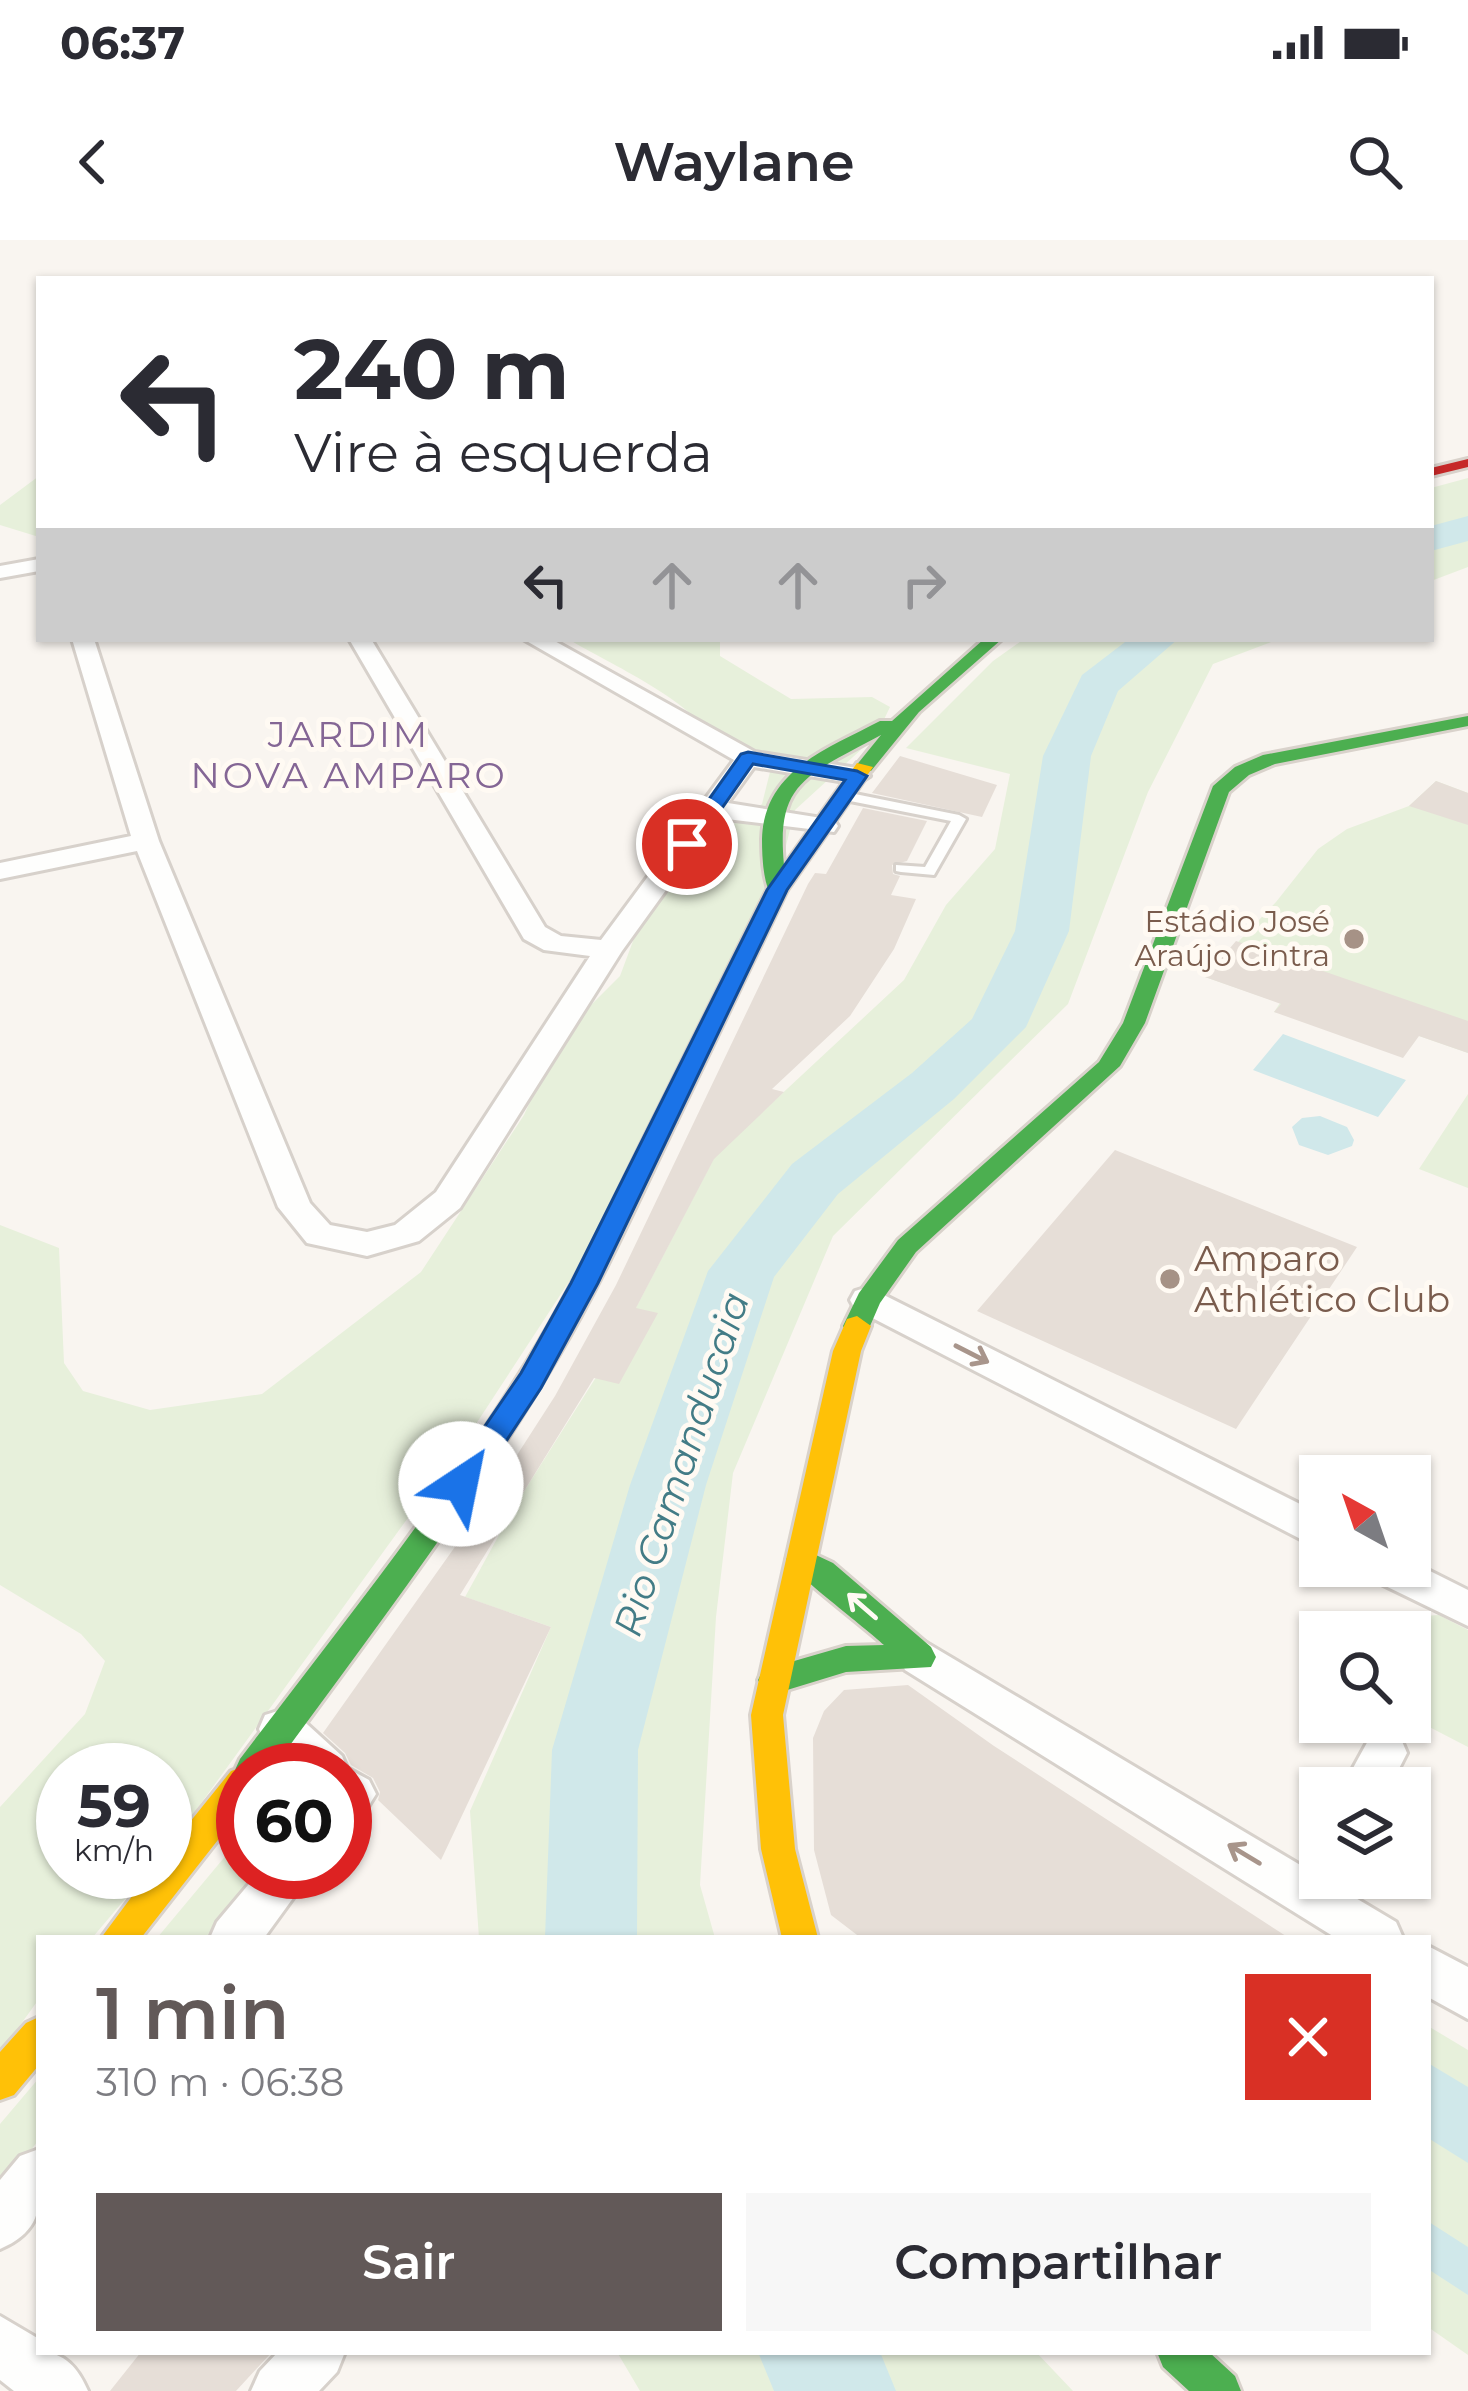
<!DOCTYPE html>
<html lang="pt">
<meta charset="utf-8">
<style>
:root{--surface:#fff;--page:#f7f7f7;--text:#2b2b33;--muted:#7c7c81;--accent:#625958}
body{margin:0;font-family:Montserrat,sans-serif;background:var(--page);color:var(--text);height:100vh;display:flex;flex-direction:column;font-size:45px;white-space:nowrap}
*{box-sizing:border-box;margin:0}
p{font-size:39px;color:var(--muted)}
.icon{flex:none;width:66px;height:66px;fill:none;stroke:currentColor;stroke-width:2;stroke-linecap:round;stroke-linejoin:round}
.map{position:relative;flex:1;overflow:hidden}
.panel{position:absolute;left:36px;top:1695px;width:1395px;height:420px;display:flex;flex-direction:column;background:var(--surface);border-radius:0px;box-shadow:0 3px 9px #0004}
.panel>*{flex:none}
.hud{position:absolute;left:36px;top:36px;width:1398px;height:366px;border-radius:0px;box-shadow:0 3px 9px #0004;background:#fff;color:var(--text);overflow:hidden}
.needle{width:78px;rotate:320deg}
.fabs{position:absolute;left:1299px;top:1215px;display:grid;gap:24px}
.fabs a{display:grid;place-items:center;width:132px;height:132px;border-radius:0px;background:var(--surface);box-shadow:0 3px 9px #0004;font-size:60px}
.speed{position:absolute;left:36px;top:1503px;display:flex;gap:24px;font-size:60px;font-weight:700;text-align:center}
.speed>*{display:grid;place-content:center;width:156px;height:156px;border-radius:50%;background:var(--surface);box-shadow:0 3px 9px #0004;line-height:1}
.speed small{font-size:30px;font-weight:400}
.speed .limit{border:18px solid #d22;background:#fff;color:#111}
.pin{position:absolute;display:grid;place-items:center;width:102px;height:102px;color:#fff;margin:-51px;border:6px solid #fff;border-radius:50%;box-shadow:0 3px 12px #0007}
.me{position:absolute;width:132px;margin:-66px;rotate:34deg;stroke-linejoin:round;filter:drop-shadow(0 0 9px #0008)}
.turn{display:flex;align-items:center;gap:42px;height:252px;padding:0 60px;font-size:54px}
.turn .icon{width:156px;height:156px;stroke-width:2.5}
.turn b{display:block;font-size:84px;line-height:102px}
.lanes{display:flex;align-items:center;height:114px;padding:0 60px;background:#0003;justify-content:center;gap:60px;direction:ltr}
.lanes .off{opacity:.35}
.round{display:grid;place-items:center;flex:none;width:126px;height:126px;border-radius:0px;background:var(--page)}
.overview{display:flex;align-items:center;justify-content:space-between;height:204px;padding:0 60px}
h1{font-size:72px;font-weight:600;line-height:90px;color:var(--accent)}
.cta{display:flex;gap:24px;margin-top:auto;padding:24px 60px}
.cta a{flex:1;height:138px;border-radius:0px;background:var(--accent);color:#fff;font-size:48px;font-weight:600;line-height:138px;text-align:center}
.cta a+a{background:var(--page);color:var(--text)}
.status{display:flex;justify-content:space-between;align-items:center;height:84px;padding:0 60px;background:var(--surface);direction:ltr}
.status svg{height:33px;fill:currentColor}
header{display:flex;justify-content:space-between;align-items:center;height:156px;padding:0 60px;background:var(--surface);font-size:54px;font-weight:600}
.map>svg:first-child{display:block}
.green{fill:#e7f0db}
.water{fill:#d0e8ea}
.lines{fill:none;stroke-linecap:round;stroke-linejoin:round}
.river{fill:#d0e8ea;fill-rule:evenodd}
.building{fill:#e6ded7}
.lane-casing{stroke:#d7d1cb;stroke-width:6}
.street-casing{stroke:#d7d1cb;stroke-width:6}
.fast-casing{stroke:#d9d2cb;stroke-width:6}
.slow-casing{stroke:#d9d2cb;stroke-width:6}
.jam-casing{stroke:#d9d2cb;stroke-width:6}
.lane{fill:#fefefd;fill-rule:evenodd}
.street{fill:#fefefd;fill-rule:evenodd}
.fast{fill:#4caf50;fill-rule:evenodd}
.slow{fill:#ffc107;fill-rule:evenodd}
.jam{fill:#c62828;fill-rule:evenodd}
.oneway{stroke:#a8958b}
.oneway2{stroke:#fffaf3}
.route{fill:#1a73e8;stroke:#114b97;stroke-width:3}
.poi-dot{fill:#a69286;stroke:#fffaf3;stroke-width:4.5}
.labels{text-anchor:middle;stroke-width:10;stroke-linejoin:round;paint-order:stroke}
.far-poi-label{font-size:30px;fill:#7a5c4d;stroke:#fffaf3;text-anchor:end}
.far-quarter-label{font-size:36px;letter-spacing:3px;fill:#846695;stroke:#fffaf3}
.poi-label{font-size:36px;fill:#7a5c4d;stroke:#fffaf3;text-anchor:start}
.water-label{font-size:39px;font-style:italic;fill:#437c86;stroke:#fffaf3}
</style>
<div class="status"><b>06:37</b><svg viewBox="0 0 49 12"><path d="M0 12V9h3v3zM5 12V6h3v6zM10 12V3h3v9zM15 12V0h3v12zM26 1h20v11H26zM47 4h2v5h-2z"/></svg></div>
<header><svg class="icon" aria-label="back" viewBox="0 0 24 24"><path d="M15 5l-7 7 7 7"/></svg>Waylane<svg class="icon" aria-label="search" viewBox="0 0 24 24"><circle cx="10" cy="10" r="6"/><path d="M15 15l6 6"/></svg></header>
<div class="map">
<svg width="1468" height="2151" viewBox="0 0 1468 2151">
<rect width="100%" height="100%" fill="#f9f5f0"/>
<path class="green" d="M 39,236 L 39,297 L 0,285 L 0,265 Z
M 1468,238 L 1468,327 L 1431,341 L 1431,248 Z
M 568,399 L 720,399 L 720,416 L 791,459 L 872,457 L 890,467 L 876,496 L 795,570 L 776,645 L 649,919 L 476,1184 L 165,1613 L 165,1530 L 63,1530 L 63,1632 L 148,1632 L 92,1698 L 39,1698 L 39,1759 L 0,1813 L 0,1567 L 85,1474 L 105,1421 L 81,1394 L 0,1345 L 0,985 L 59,1008 L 64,1123 L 83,1151 L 150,1170 L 262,1154 L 421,1032 L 524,875 L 560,796 L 620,736 L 636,693 L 682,620 L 762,564 L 772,524 L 749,507 L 704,492 C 693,461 599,418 568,399 Z
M 1024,399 L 1279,399 L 1213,424 L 1148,552 L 1068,764 L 833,996 L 733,1233 L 716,1377 L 700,1645 L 715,1698 L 479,1698 L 470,1571 L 551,1387 L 465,1357 L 516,1264 L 617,1104 L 715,916 L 904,740 L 946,665 L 995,609 L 1010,534 L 906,508 L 993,421 Z
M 1436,541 L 1468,553 L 1468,813 L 1419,796 L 1274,772 L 1280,763 L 1205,737 L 1276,662 L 1318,609 L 1347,589 L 1409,566 Z
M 1468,854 L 1468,948 L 1419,929 Z
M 1439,1375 L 1468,1390 L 1468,1507 L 1410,1477 L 1410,1392 L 1351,1392 L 1358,1380 Z
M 243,1595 L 243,1632 L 260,1632 L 205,1698 L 157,1698 Z
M 1428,1786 L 1468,1810 L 1468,2115 L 1428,2087 Z
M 39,1838 L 39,1900 L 0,1947 L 0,1884 Z
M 617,2112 L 1036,2112 L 1073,2151 L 640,2151 Z"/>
<path class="water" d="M 1283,794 L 1406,840 L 1378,877 L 1253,830 Z
M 1320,876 L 1347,887 L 1354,900 L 1352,906 L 1328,915 L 1299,905 L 1292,887 L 1302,878 Z
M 1428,1823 L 1468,1847 L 1468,1923 L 1428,1898 Z
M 1429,1982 L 1468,2007 L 1468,2055 L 1428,2029 Z"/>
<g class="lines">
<path class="river" d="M 1468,276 L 1468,301 L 1431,311 L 1431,286 Z
M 1129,399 L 1178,399 L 1118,451 L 1091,516 L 1069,691 L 1026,787 L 954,859 L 838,954 L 774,1037 L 706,1245 L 638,1510 L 637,1698 L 545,1698 L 552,1510 L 630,1245 L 708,1031 L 792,924 L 912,833 L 972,779 L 1015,691 L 1043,516 L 1082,435 Z
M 758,2112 L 880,2112 L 896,2151 L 774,2151 Z"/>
</g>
<path class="building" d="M 900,516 L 997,545 L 982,577 L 872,553 Z
M 1436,541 L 1468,553 L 1468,585 L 1409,566 Z
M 863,568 L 927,581 L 907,621 L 892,625 L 893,634 L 900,636 L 891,655 L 916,659 L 894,709 L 850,776 L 772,849 L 784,852 L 714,919 L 636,1068 L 658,1073 L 619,1144 L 594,1138 L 460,1355 L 551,1387 L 441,1620 L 378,1560 L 380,1552 L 373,1538 L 351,1525 L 345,1513 L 323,1493 L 486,1263 L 555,1156 L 616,1045 L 808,644 L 815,633 L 826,634 Z
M 1236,701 L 1468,781 L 1468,813 L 1419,796 L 1403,818 L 1274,772 L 1281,764 L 1205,737 Z
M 1115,910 L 1357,1007 L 1236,1189 L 977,1071 Z
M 908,1445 L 994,1506 L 1289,1698 L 861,1698 L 831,1675 L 814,1610 L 813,1498 L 824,1471 L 844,1450 Z
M 141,2112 L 272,2112 L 236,2151 L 110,2151 Z"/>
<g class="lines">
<g class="lane-casing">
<path id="lane" d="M 845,552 L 959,575 L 966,579 L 934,635 L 901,632 L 896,631 L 896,625 L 925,627 L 951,581 L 840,559 L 839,556 Z"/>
</g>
<g class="street-casing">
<path id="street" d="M 39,319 L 39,331 L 0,338 L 0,326 Z
M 72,399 L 94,399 L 159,601 L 310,963 L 330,985 L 367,992 L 395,985 L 436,952 L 590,716 L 544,710 L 524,699 L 349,399 L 371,399 L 545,687 L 561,696 L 601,700 L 734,520 L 523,399 L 551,399 L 755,512 L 857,528 L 870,536 L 857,544 L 754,527 L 728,563 L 834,580 L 838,586 L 834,592 L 718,578 L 622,711 L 460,968 L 419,1001 L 367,1016 L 307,1003 L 278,967 L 137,611 L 0,639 L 0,623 L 131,596 Z
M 868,1047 L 1320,1274 L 1320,1309 L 855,1069 L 850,1060 L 855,1051 Z
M 1410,1321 L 1468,1350 L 1468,1386 L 1369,1338 L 1363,1326 L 1410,1326 Z
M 920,1399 L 1396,1682 L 1403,1698 L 1336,1698 L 905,1430 L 899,1417 L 905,1404 Z
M 281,1470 L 297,1475 L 342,1516 L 347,1528 L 369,1540 L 376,1554 L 361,1578 L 345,1584 L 345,1530 L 295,1530 L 265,1503 L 259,1489 L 265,1475 Z
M 1385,1493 L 1401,1499 L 1407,1513 L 1389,1548 L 1342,1548 L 1369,1499 Z
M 259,1632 L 312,1632 L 264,1698 L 210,1698 L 217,1682 Z
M 1428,1706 L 1468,1727 L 1468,1779 L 1428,1757 Z
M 39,1909 C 39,1954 50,1988 0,2009 L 0,1940 L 20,1916 Z
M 0,2076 L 39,2099 L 39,2112 C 65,2112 78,2128 88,2151 L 14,2151 L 0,2140 Z
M 278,2112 L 345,2112 L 337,2132 L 319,2151 L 251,2151 L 260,2131 Z"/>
</g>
<g class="fast-casing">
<path id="fast" d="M 984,399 L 1002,399 L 919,472 L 871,531 L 855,527 L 881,495 C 795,541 772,545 787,650 L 777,656 L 770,654 C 763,638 762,617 762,599 C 764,530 827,509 880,481 L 892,481 Z
M 1468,476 L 1468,486 L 1275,524 L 1249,535 L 1229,552 L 1145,783 L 1120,826 L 916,1012 L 880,1063 L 867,1093 L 847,1093 L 843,1086 L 859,1053 L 898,1000 L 1099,822 L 1123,783 L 1213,546 L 1235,527 L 1263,515 Z
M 664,874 L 676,882 C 638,961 602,1042 557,1118 C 473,1262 370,1395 272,1530 L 243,1530 L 240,1541 L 235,1530 L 240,1519 C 343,1383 452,1249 539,1102 C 581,1031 615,956 652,882 Z
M 801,1308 L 833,1323 L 931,1407 L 936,1417 L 931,1427 L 846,1432 L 774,1454 L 763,1450 L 758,1440 L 763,1430 L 846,1406 L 884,1405 C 867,1389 792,1332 786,1320 L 790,1311 Z
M 1157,2112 L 1209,2112 L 1235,2136 L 1241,2151 L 1189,2151 L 1163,2127 Z"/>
</g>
<g class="slow-casing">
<path id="slow" d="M 857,523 L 873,527 L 787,650 L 676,882 L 664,890 L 655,887 L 652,882 L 767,650 Z
M 857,1076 L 871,1086 L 861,1111 L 783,1475 L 795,1609 L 818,1698 L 782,1698 L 761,1609 L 751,1475 L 833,1111 L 847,1079 Z
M 243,1527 L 251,1530 L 243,1530 L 243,1568 L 141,1698 L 101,1698 L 150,1632 L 165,1632 L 165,1613 L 231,1531 Z
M 39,1777 L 39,1825 L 14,1855 L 0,1860 L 0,1812 L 26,1783 Z"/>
</g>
<g class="jam-casing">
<path id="jam" d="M 1468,219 L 1468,227 L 1431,236 L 1431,228 Z"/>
</g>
<use href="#lane" class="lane"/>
<use href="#street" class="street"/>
<use href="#fast" class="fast"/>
<use href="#slow" class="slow"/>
<use href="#jam" class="jam"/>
</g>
<defs><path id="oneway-shaft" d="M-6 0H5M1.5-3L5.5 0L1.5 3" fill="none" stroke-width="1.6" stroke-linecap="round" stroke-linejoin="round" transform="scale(3)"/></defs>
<g class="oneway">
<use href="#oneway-shaft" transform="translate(972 1114) rotate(27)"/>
<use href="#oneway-shaft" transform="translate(1244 1614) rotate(-149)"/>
</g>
<use class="oneway2" href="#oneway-shaft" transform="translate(862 1366) rotate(-139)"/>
<path class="route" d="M 748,512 L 857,531 L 867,536 L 787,650 L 598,1043 L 541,1148 L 472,1253 L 451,1253 L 446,1244 L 451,1236 L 521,1133 L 571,1043 L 767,650 L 845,540 L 753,524 L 694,608 L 680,608 L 680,600 L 741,514 Z"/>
<g class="poi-dot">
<circle cx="1354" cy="699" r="12"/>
<circle cx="1170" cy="1039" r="12"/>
</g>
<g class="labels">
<g class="far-poi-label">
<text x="1330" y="692">Estádio José<tspan x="1330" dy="34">Araújo Cintra</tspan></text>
</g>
<g class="far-quarter-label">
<text x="349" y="507">JARDIM<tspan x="349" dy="41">NOVA AMPARO</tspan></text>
</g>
<g class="poi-label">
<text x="1194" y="1031">Amparo<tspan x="1194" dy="41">Athlético Club</tspan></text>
</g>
<g class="water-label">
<text transform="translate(681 1224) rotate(-72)" y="14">Rio Camanducaia</text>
</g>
</g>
</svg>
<div class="fabs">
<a><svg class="needle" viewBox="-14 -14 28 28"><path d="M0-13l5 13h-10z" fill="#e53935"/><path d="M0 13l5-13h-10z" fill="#7c7c81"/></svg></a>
<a><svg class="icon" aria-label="search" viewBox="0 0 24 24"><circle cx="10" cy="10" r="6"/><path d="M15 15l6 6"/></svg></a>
<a><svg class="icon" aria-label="layers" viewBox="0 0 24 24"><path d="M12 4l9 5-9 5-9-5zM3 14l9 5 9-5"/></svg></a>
</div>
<div class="speed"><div>59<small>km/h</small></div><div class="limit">60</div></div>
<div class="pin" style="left:687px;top:604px;background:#d93025"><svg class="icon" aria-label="arrive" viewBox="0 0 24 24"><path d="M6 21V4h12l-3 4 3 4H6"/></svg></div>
<svg class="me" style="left:461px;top:1244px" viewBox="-20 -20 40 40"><circle r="19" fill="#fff"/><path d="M0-13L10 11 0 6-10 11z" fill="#1a73e8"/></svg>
<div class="hud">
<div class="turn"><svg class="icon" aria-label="left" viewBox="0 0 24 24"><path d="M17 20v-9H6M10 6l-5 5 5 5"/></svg><div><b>240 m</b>Vire à esquerda</div></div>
<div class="lanes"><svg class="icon" aria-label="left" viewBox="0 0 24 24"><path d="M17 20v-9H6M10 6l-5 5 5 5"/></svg><svg class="icon off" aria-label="ahead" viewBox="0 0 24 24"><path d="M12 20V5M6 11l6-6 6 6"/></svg><svg class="icon off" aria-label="ahead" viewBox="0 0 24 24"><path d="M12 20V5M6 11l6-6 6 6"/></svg><svg class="icon off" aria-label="right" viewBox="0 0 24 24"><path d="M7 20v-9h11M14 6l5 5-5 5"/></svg></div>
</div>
<section class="panel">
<div class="overview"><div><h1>1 min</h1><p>310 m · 06:38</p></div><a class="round" style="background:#d93025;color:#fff"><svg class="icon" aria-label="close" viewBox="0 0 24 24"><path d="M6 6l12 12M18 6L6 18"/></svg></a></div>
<div class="cta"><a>Sair</a><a>Compartilhar</a></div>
</section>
</div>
